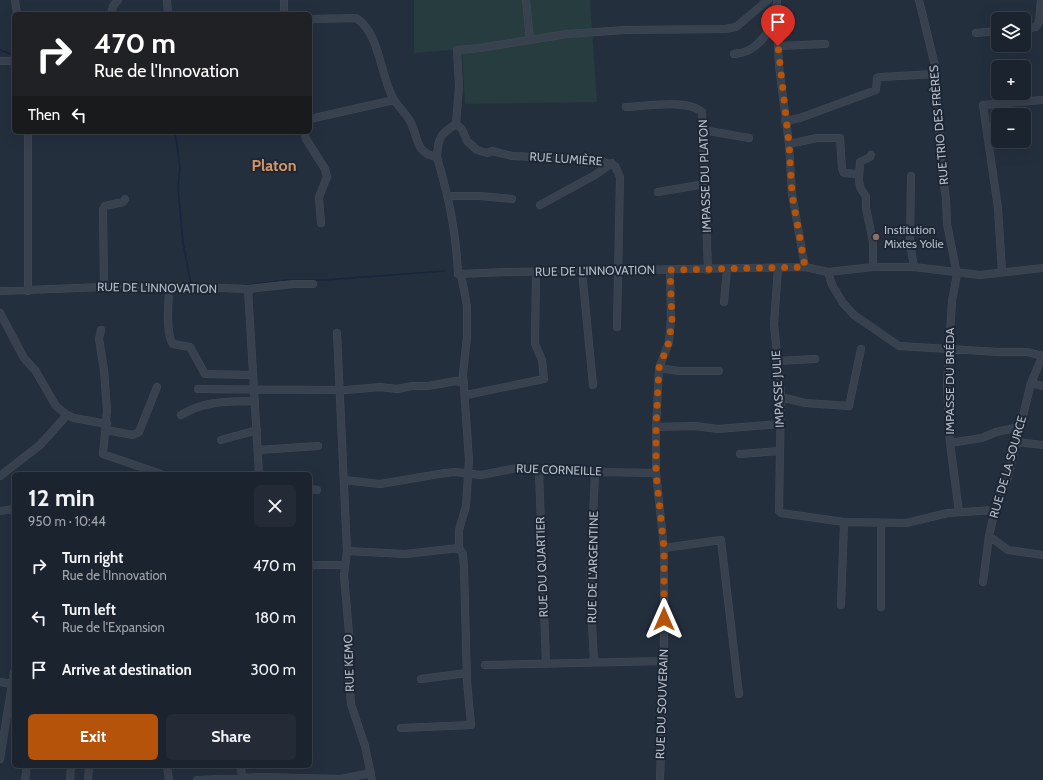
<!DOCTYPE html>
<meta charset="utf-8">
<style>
:root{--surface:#1b232e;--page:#242b36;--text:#f1f3f6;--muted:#a0a4aa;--line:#39404a;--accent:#b45309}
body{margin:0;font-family:Cabin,sans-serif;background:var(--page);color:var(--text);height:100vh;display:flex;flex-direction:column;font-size:15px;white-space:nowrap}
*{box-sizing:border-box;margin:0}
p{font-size:13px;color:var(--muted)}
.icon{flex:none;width:22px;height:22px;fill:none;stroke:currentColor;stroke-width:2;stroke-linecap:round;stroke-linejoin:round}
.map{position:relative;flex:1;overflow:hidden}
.panel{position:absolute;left:12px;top:472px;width:300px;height:296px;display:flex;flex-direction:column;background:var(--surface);border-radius:6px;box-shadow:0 4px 16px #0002,0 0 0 1px var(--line)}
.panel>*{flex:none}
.guide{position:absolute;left:12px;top:12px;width:300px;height:122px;border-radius:6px;box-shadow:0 4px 16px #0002,0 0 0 1px var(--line);background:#202124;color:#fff;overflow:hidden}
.tools{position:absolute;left:991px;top:12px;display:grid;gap:8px}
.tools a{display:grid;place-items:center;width:40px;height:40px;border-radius:6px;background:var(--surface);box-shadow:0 4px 16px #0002,0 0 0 1px var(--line);font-size:20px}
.pin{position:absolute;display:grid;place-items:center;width:34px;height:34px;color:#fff;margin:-41px -17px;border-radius:50% 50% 50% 0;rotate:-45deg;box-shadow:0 0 4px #0007}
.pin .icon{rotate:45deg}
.me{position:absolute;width:44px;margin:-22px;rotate:0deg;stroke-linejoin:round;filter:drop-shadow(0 0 3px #0008)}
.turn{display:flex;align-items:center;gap:14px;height:84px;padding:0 16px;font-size:18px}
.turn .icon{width:52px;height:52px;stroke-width:2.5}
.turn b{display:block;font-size:28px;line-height:34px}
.then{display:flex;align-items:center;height:38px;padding:0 16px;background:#0003;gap:8px;font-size:15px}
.round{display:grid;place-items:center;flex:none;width:42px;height:42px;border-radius:6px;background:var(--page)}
.overview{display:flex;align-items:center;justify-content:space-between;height:68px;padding:0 16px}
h1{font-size:24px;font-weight:700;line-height:30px}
.button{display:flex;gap:8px;margin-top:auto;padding:8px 16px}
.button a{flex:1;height:46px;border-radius:6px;background:var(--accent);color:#fff;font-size:16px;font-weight:700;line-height:46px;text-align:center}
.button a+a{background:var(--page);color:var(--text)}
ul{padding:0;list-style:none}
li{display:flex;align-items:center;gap:12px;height:52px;padding:0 16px}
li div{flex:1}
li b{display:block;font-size:15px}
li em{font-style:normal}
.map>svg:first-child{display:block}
.green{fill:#263c3f}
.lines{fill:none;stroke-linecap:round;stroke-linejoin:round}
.stream{stroke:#17263c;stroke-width:1.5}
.minor-casing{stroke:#414a57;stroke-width:8}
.minor{stroke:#38414e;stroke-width:7}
.route{stroke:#b45309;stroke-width:7;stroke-dasharray:0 12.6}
.education-dot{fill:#8d6e63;stroke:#1d2633;stroke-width:1.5}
.labels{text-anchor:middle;stroke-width:4;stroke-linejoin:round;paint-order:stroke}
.street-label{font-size:12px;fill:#b4bcc9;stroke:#1d2633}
.poi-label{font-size:12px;fill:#b4bcc9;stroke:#1d2633;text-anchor:start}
.district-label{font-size:16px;font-weight:bold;fill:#d59563;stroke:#1d2633}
</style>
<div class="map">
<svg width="1043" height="780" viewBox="0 0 1043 780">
<rect width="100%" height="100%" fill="#242f3e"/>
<path class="green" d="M 414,0 L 590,0 L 597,102 L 465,104 L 462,49 L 414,53 Z"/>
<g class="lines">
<path class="stream" d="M 0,50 L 14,55
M 175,132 L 180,168 L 178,187 L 183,243 L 190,279 L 191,282 L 198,284
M 241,286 L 286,280 L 325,280 L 444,271"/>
<g class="minor-casing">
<path id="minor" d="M 15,0 L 17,14
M 167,0 L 168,14
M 284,0 L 284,14
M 526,0 L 530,40
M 777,0 L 776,15 L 780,26 L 778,46 L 779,66 L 789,144 L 792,194 L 805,267
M 919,0 L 936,70 L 933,82 L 937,99 L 942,174 L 946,198 L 947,224 L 957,274 L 952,301 L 947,385 L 950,443 L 959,512
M 111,14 L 113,6 L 118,0
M 310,19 L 356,18 C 380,33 380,75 393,98 C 397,106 405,112 410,121 C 419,137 414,153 437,157 C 449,199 456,230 458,274 L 507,272 L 805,267 L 828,272 L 873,267 L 914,267 L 980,275 L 1043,268
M 1024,29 L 1036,27 L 1039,22 L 1041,0
M 976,33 L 998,31
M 778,46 L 825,44
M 734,54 C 738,53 743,53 747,51 C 760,46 772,28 776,15
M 0,61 L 14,61
M 626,107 C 646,106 687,99 702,112 L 708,270
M 310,119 L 394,100
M 785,121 L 800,118 L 876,90 L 877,78 L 881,77 L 935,74
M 456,124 L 459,86 L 457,50 L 480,48 L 567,34 L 625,30 L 725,29 L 736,27 L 768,0
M 703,130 L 749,138
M 28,132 L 28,291
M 304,132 L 306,139 L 325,169 L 327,177 L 319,197 L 321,223
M 789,144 L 817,138 L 840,138 L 842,169 L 844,173 L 858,174
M 871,155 L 870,157 L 860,162 L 859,180 L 860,187 L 866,197 L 866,208 L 873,242 L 873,267
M 437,157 C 438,138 440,134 456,124 L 462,129 L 467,141 L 477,150 L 487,153 L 492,151 L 512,156 L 598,160 L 615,166 L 620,177 L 617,327
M 911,176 L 910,243 L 914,267
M 658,192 L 705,184
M 449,196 L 480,196 L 512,199
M 540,205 L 595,175 L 612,163
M 778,268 L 774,324 L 781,394 L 779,511 L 781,513 L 844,522 L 906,523 L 948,513 L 995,510
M 582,271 L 593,385
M 828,272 L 832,285 L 843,303 L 854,315 L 899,346 L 999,352 L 1027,352 L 1043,356
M 1002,272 L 998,208 L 983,105 L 1043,100
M 169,286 C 169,299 165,335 173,344 L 190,347 L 205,374 L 253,375
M 104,287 L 103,209 L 105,206 L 123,202 L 125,199
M 248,289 L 259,474
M 0,291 L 104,287 L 169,286 L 248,289 L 294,284 L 313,284
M 724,302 L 727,269
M 0,313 L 24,358 L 35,370 L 56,406 L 67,415 L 74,418 L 107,424
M 101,330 L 99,339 L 104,370 L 107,411 L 103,454 L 161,474
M 337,333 L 347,551 L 344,575 L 349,634 L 348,664 L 351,704 L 365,746 L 372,780
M 777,361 L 815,359
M 659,368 L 679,371 L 719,371
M 1031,383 L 1043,386
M 198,389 L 346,390 L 380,387 L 397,389 L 412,386 L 428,386 L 456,381 L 464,383
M 466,395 L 544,379 L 542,360 L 535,344 L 536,272
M 781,397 L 805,403 L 849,406 L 861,349
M 181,415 C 207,400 226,402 255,401
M 656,427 L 695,426 L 718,429 L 781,424
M 106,430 L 133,435 L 139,432 L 157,387
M 221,440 L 257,430
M 1017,442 L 1043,445
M 950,443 L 982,438 L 996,432 L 1020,427
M 258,450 L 318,446
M 740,454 L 780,451
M 539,471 L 546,664
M 0,476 L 40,445 L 67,415
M 344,480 L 380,484 L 445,473 L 455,472 L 481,475 L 517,468 L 539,471 L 656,473
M 310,489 L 317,490
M 0,511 L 14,509
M 881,523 L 881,607
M 989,536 L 1008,550 L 1043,555
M 664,548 L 721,540 L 739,694
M 347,551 L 405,554 L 459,548
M 310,565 L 344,565
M 983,582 L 989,536 L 995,510 L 1008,477 L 1031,383 L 1043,355
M 841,605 L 844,522
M 594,662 L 590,584 L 595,473
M 485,665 L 664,661
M 421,679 L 467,673
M 0,682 L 11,684
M 401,728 L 471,725 L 467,681 L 464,568 L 463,554 L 459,548 L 459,530 L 466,506 L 469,460 L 463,374 L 467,337 L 467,306 L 461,274
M 0,759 L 14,672
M 167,766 L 169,780
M 241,766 L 242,780
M 25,780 L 27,766
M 70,780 L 71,766
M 88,780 L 89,766
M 197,780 L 261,777 L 341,779 L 371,773
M 660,780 L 664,661 L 664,548 L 656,473 L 656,427 L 659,368 L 669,342 L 671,319 L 670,270"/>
</g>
<use href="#minor" class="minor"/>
</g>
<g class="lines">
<path class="route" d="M 664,619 L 664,548 L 656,473 L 656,427 L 659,368 L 669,342 L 672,319 L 670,270 L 805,267 L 792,194 L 789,144 L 778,46"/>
</g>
<circle class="education-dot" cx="876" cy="237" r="4"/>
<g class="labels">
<g class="street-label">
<text transform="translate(939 125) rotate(-95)" y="4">RUE TRIO DES FRÈRES</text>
<text transform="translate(566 159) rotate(4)" y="4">RUE LUMIÈRE</text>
<text transform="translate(705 176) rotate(-92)" y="4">IMPASSE DU PLATON</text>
<text transform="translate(595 271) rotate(-1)" y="4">RUE DE L'INNOVATION</text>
<text transform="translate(157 288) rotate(1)" y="4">RUE DE L'INNOVATION</text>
<text transform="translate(950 381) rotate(-90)" y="4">IMPASSE DU BRÉDA</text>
<text transform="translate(778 389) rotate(-93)" y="4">IMPASSE JULIE</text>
<text transform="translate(1008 467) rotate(-74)" y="4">RUE DE LA SOURCE</text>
<text transform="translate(559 470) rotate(2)" y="4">RUE CORNEILLE</text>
<text transform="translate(542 567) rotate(-92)" y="4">RUE DU QUARTIER</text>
<text transform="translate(593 567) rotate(-89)" y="4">RUE DE L'ARGENTINE</text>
<text transform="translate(349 663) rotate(-92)" y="4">RUE KEMO</text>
<text transform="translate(662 704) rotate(-88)" y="4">RUE DU SOUVERAIN</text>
</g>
<g class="poi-label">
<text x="884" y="234">Institution<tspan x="884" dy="14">Mixtes Yolie</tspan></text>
</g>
<g class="district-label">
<text x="274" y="171">Platon</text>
</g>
</g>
</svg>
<div class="tools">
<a><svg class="icon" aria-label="layers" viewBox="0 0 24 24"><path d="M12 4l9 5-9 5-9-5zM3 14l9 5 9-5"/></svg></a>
<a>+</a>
<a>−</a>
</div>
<div class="pin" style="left:778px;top:46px;background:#d93025"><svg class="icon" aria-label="arrive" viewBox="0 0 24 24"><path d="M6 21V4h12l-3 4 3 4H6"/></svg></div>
<svg class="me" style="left:664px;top:619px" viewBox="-20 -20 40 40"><path d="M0-17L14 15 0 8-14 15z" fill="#b45309" stroke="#fff" stroke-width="4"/></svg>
<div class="guide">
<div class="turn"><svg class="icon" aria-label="right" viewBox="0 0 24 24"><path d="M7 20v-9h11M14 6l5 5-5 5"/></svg><div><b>470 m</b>Rue de l'Innovation</div></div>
<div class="then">Then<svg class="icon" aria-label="left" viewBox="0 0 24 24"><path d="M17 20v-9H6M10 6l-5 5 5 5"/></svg></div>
</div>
<section class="panel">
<div class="overview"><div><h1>12 min</h1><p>950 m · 10:44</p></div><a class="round"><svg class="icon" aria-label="close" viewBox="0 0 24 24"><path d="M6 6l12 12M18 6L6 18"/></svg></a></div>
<ul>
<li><svg class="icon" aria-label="right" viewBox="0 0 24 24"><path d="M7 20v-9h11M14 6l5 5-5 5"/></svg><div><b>Turn right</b><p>Rue de l'Innovation</p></div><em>470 m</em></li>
<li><svg class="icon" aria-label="left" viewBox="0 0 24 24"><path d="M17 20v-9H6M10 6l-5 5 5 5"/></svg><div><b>Turn left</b><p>Rue de l'Expansion</p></div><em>180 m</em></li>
<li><svg class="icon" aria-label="arrive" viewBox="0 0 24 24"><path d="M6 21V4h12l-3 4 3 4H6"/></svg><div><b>Arrive at destination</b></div><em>300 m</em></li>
</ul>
<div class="button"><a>Exit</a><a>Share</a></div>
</section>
</div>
